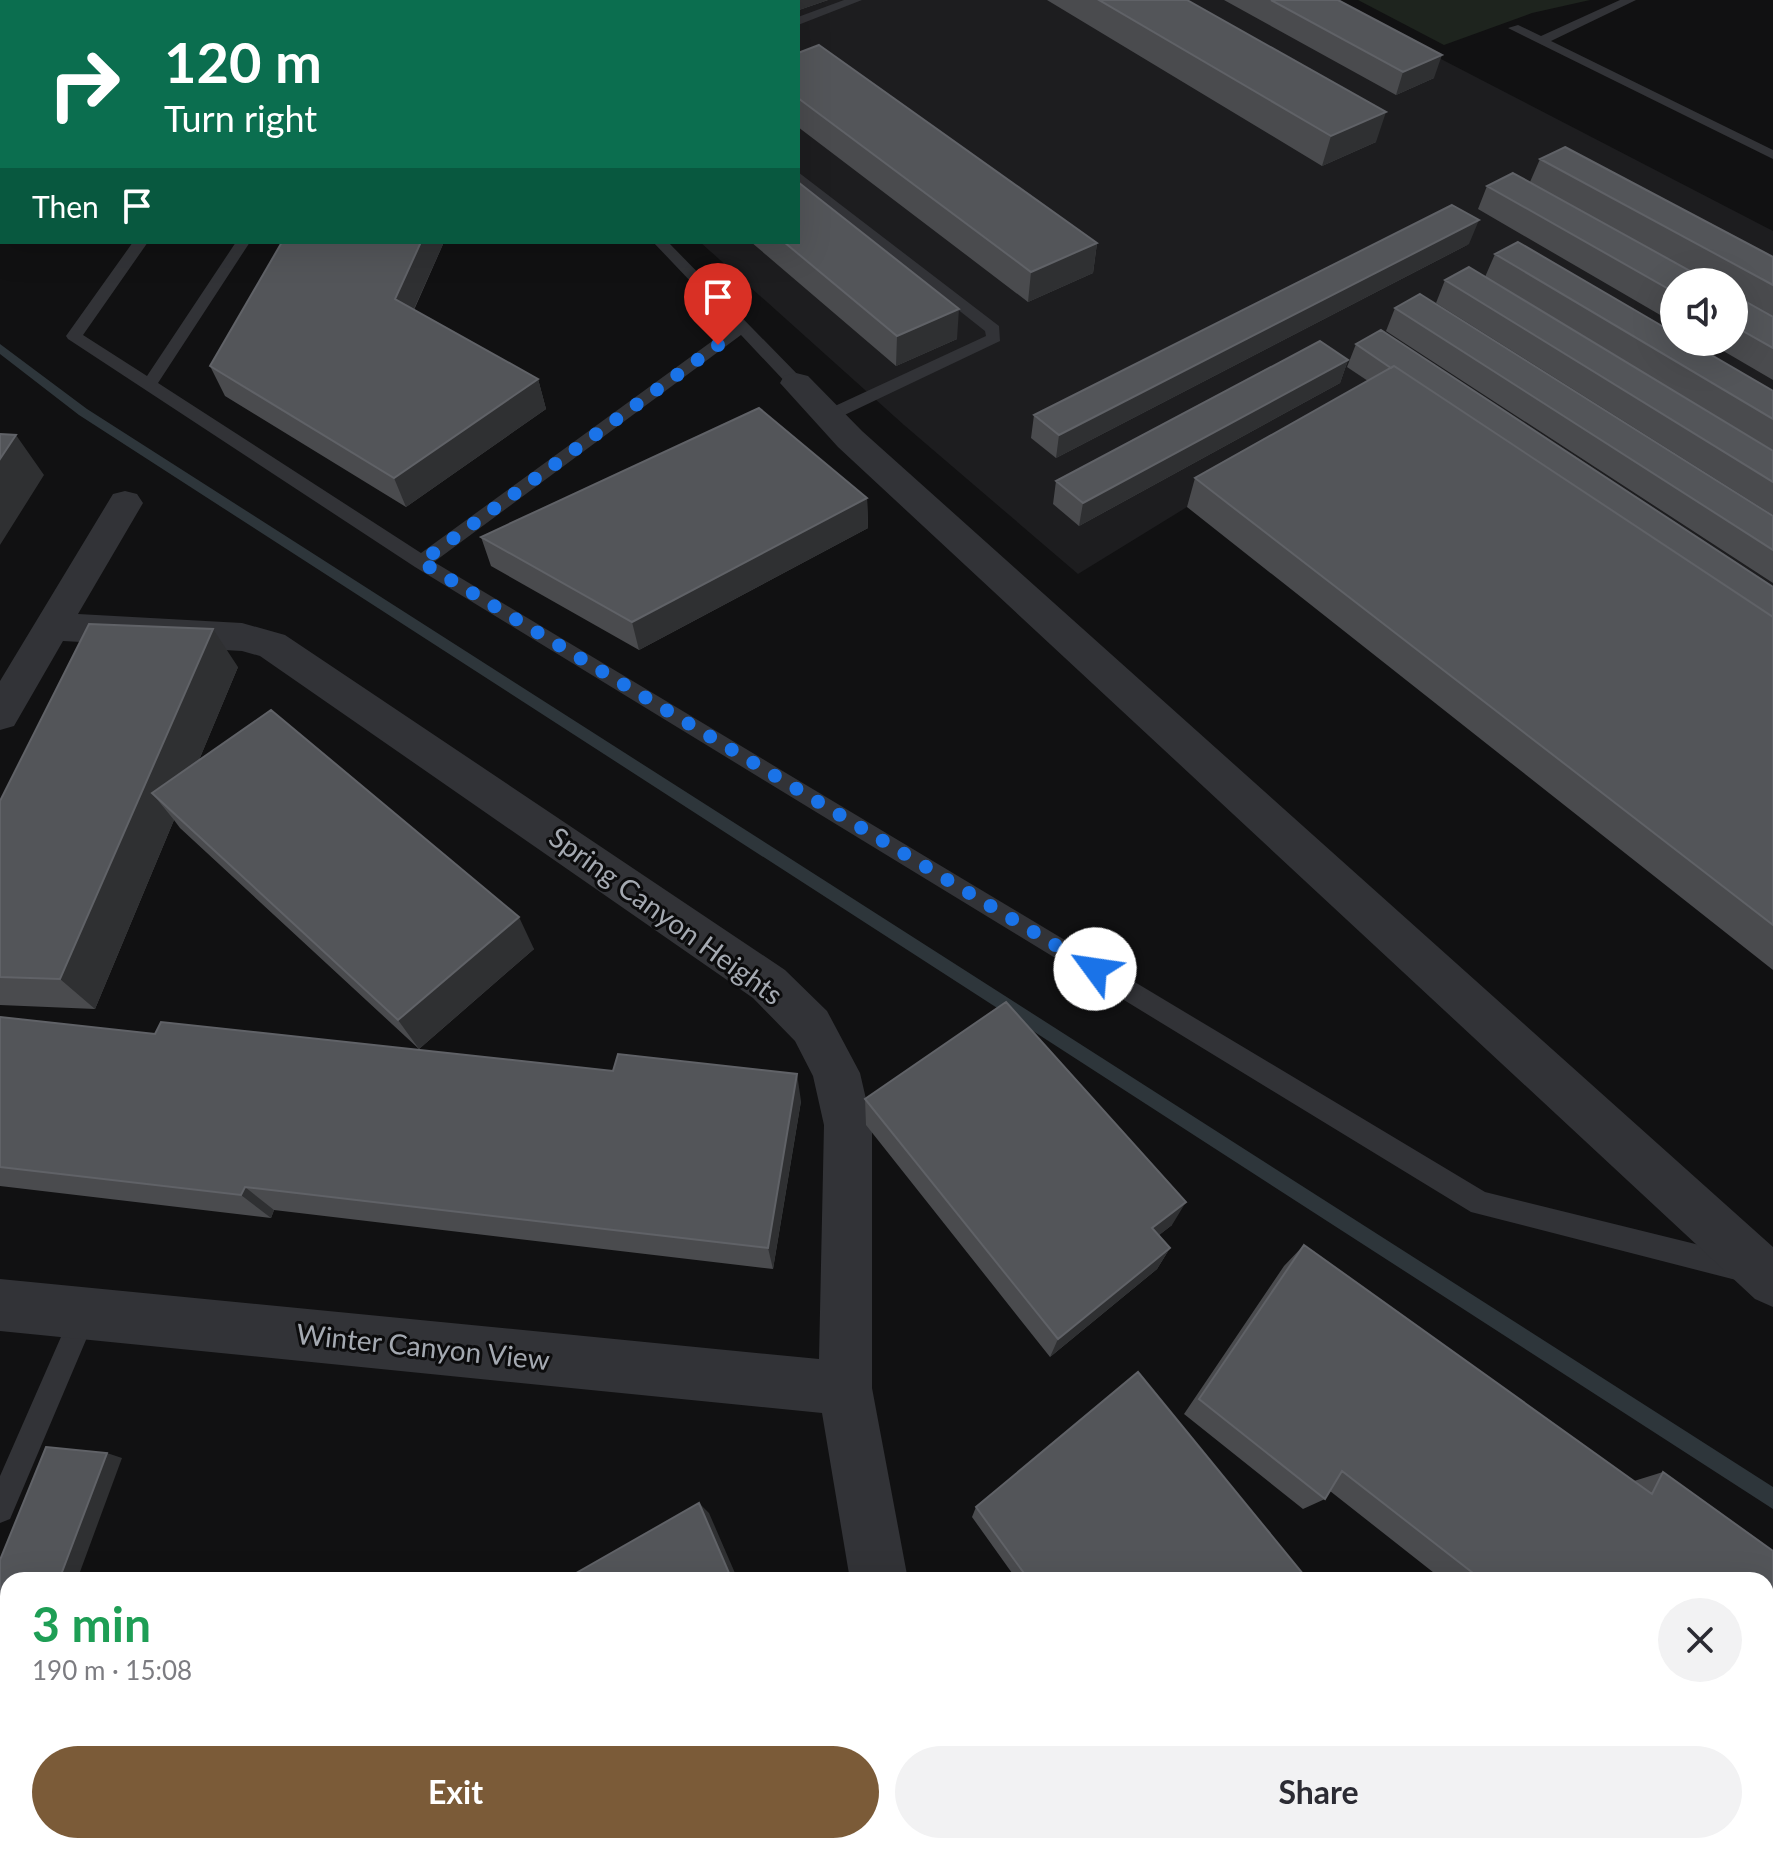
<!DOCTYPE html>
<meta charset="utf-8">
<style>
:root{--surface:#fff;--page:#f2f2f3;--text:#2b2b33;--muted:#7c7c81;--accent:#7b5b38}
body{margin:0;font-family:Lato,sans-serif;background:var(--page);color:var(--text);height:100vh;display:flex;flex-direction:column;font-size:30px;white-space:nowrap}
*{box-sizing:border-box;margin:0}
p{font-size:26px;color:var(--muted)}
.icon{flex:none;width:44px;height:44px;fill:none;stroke:currentColor;stroke-width:2;stroke-linecap:round;stroke-linejoin:round}
.map{position:relative;flex:1;overflow:hidden}
.drawer{position:absolute;left:0px;top:1572px;width:1774px;height:282px;display:flex;flex-direction:column;background:var(--surface);border-radius:24px 24px 0 0;box-shadow:0 8px 32px #0002}
.drawer>*{flex:none}
.guide{position:absolute;left:0px;top:0px;width:800px;height:244px;box-shadow:0 8px 32px #0002;background:#0b6e4f;color:#fff;overflow:hidden}
.controls{position:absolute;left:1660px;top:268px;display:grid;gap:16px}
.controls a{display:grid;place-items:center;width:88px;height:88px;border-radius:50%;background:var(--surface);box-shadow:0 8px 32px #0002;font-size:40px}
.pin{position:absolute;display:grid;place-items:center;width:68px;height:68px;color:#fff;margin:-82px -34px;border-radius:50% 50% 50% 0;rotate:-45deg;box-shadow:0 0 8px #0007}
.pin .icon{rotate:45deg}
.me{position:absolute;width:88px;margin:-44px;rotate:301deg;stroke-linejoin:round;filter:drop-shadow(0 0 6px #0008)}
.turn{display:flex;align-items:center;gap:28px;height:168px;padding:0 32px;font-size:36px}
.turn .icon{width:104px;height:104px;stroke-width:2.5}
.turn b{display:block;font-size:56px;line-height:68px}
.then{display:flex;align-items:center;height:76px;padding:0 32px;background:#0003;gap:16px;font-size:30px}
.round{display:grid;place-items:center;flex:none;width:84px;height:84px;border-radius:42px;background:var(--page)}
.summary{display:flex;align-items:center;justify-content:space-between;height:136px;padding:0 32px}
h1{font-size:48px;font-weight:700;line-height:60px;color:#1e9e55}
.cta{display:flex;gap:16px;margin-top:auto;padding:16px 32px}
.cta a{flex:1;height:92px;border-radius:48px;background:var(--accent);color:#fff;font-size:32px;font-weight:700;line-height:92px;text-align:center}
.cta a+a{background:var(--page);color:var(--text)}
.map>svg:first-child{display:block}
.built{fill:#1d1d1f;fill-rule:evenodd}
.green{fill:#1e241e}
.lines{fill:none;stroke-linecap:round;stroke-linejoin:round}
.stream{fill:#2e363b;fill-rule:evenodd}
.lane{fill:#323337;fill-rule:evenodd}
.street{fill:#323337;fill-rule:evenodd}
.primary{fill:#4f5155;fill-rule:evenodd}
.wall{fill:#4a4b4e}
.shaded-wall{fill:#2f3032}
.building{fill:#535559;stroke:#606267;stroke-width:2}
.route{stroke:#1a73e8;stroke-width:14;stroke-dasharray:0 25.2}
.labels{text-anchor:middle;stroke-width:6;stroke-linejoin:round;paint-order:stroke}
.street-label{font-size:28px;fill:#a4a9b1;stroke:#0c0c0d}
</style>
<div class="map">
<svg width="1773" height="1853" viewBox="0 0 1773 1853">
<rect width="100%" height="100%" fill="#111112"/>
<path class="built" d="M 426,0 L 1327,0 L 1773,231 L 1773,661 L 1382,396 L 1187,507 L 1078,574 L 904,425 L 700,242 L 798,242 L 798,2 ZM 1674,282 L 1734,282 L 1734,342 L 1674,342 Z"/>
<path class="green" d="M 1358,0 L 1590,0 L 1532,13 L 1444,45 Z"/>
<g class="lines">
<path class="stream" d="M 0,344 L 87,409 L 1773,1487 L 1773,1509 L 79,415 L 0,354 Z"/>
<path class="lane" d="M 381,0 L 394,0 L 395,2 L 382,2 Z
M 441,0 L 454,0 L 455,2 L 442,2 Z
M 844,0 L 862,0 L 798,25 L 798,17 Z
M 1620,0 L 1636,0 L 1551,41 L 1773,150 L 1773,159 L 1508,28 L 1518,25 L 1541,36 Z
M 798,172 L 999,326 L 1000,341 L 834,420 L 822,420 L 822,412 L 986,336 L 985,331 L 798,183 Z
M 133,242 L 148,242 L 83,335 L 147,376 L 236,242 L 250,242 L 158,383 L 421,553 L 733,326 L 653,242 L 668,242 L 802,379 L 802,387 L 790,387 L 741,335 L 434,562 L 1485,1192 L 1740,1255 L 1749,1259 L 1753,1268 L 1749,1277 L 1740,1281 L 1471,1212 L 415,567 L 68,339 L 66,336 Z
M 84,1301 L 93,1305 L 97,1314 L 10,1519 L 0,1523 L 0,1476 L 75,1305 Z"/>
<path class="street" d="M 796,373 L 808,376 L 862,431 L 1773,1247 L 1773,1307 L 1755,1299 L 838,447 L 780,383 L 784,376 Z
M 125,491 L 137,494 L 143,503 L 78,614 L 242,623 L 285,635 L 785,970 L 827,1011 L 860,1073 L 872,1125 L 872,1388 L 908,1580 L 850,1580 L 822,1413 L 0,1331 L 0,1279 L 819,1359 L 824,1125 L 813,1076 L 795,1041 L 753,998 L 260,656 L 242,651 L 63,641 L 14,726 L 0,730 L 0,681 L 113,494 Z
M 954,1846 L 1019,1846 L 1022,1853 L 957,1853 Z
M 1394,1846 L 1462,1846 L 1459,1853 L 1391,1853 Z"/>
<path class="primary" d="M 2,196 L 2,216 L 0,217 L 0,197 Z"/>
</g>
<path class="wall" d="M 0,0 L 29,0 L 27,2 L 2,2 L 2,10 L 0,10 Z
M 465,0 L 539,0 L 541,2 L 467,2 Z
M 559,0 L 654,0 L 657,2 L 561,2 Z
M 670,0 L 767,0 L 767,2 L 672,2 Z
M 784,0 L 828,0 L 799,10 L 798,2 L 787,2 Z
M 1047,0 L 1187,0 L 1376,142 L 1322,166 Z
M 1224,0 L 1338,0 L 1434,78 L 1396,95 Z
M 798,53 L 1097,243 L 1093,273 L 1028,302 L 798,127 Z
M 1540,159 L 1773,257 L 1773,380 L 1708,342 L 1734,342 L 1734,282 L 1674,282 L 1674,323 L 1478,209 L 1487,186 L 1530,182 Z
M 444,242 L 414,310 L 538,379 L 546,409 L 406,507 L 225,396 L 210,366 Z
M 751,242 L 798,242 L 957,339 L 896,366 Z
M 1469,244 L 1056,458 L 1031,438 L 1034,415 Z
M 1495,254 L 1773,391 L 1773,515 L 1436,303 L 1445,280 L 1485,277 Z
M 1395,308 L 1773,516 L 1773,583 L 1386,331 Z
M 1356,344 L 1773,587 L 1773,970 L 1187,507 L 1195,478 L 1368,381 L 1347,367 Z
M 1348,360 L 1340,383 L 1079,526 L 1053,504 L 1056,481 Z
M 867,498 L 868,528 L 639,650 L 491,566 L 481,537 Z
M 238,667 L 199,760 L 534,949 L 419,1049 L 180,828 L 174,820 L 95,1009 L 0,1005 L 0,801 Z
M 0,1017 L 155,1034 L 613,1071 L 801,1101 L 773,1269 L 274,1210 L 271,1218 L 0,1186 Z
M 865,1099 L 1172,1225 L 1159,1235 L 1170,1248 L 1157,1269 L 1050,1357 L 866,1125 Z
M 1304,1245 L 1634,1481 L 1663,1472 L 1766,1580 L 1443,1580 L 1330,1491 L 1325,1499 L 1303,1509 L 1184,1414 L 1284,1266 Z
M 976,1507 L 1308,1580 L 1017,1580 L 972,1517 Z
M 1773,1790 L 1773,1853 L 1723,1853 L 1729,1846 L 1766,1846 L 1766,1799 Z"/>
<path class="shaded-wall" d="M 15,0 L 29,0 L 27,2 L 16,2 Z
M 757,0 L 767,0 L 767,2 L 751,2 Z
M 799,0 L 828,0 L 799,10 Z
M 1442,55 L 1434,78 L 1396,95 L 1403,72 Z
M 1386,112 L 1376,142 L 1322,166 L 1331,136 Z
M 1479,220 L 1469,244 L 1056,458 L 1059,435 Z
M 421,242 L 444,242 L 405,329 L 395,299 Z
M 1097,243 L 1093,273 L 1028,302 L 1031,272 Z
M 959,309 L 957,339 L 896,366 L 897,336 Z
M 1348,360 L 1340,383 L 1079,526 L 1083,503 Z
M 538,379 L 546,409 L 406,507 L 394,478 Z
M 16,435 L 44,475 L 0,545 L 0,459 Z
M 867,498 L 868,528 L 639,650 L 632,622 Z
M 213,629 L 238,667 L 176,815 L 152,793 L 174,820 L 95,1009 L 60,979 Z
M 519,917 L 534,949 L 419,1049 L 398,1020 Z
M 797,1074 L 801,1101 L 773,1269 L 768,1248 Z
M 245,1187 L 274,1210 L 271,1218 L 241,1195 Z
M 1186,1202 L 1172,1225 L 1140,1250 L 1152,1228 Z
M 1170,1248 L 1157,1269 L 1050,1357 L 1058,1339 Z
M 107,1453 L 122,1458 L 77,1580 L 59,1580 Z
M 699,1503 L 709,1513 L 738,1580 L 732,1580 Z
M 8,1715 L 8,1769 L 0,1792 L 0,1737 Z
M 795,1846 L 804,1846 L 807,1853 L 798,1853 Z"/>
<path class="building" d="M 487,0 L 539,0 L 541,2 L 489,2 Z
M 583,0 L 654,0 L 657,2 L 586,2 Z
M 698,0 L 757,0 L 751,2 L 701,2 Z
M 1099,0 L 1187,0 L 1386,112 L 1331,136 Z
M 1271,0 L 1338,0 L 1442,55 L 1403,72 Z
M 819,45 L 1097,243 L 1031,272 L 798,98 L 798,53 Z
M 1565,147 L 1773,257 L 1773,285 L 1540,159 Z
M 1513,173 L 1710,282 L 1674,282 L 1674,292 L 1487,186 Z
M 798,182 L 959,309 L 897,336 L 784,242 L 798,242 Z
M 1452,205 L 1479,220 L 1059,435 L 1034,415 Z
M 282,242 L 421,242 L 395,299 L 538,379 L 394,478 L 210,366 Z
M 1518,242 L 1674,333 L 1674,342 L 1689,342 L 1773,391 L 1773,419 L 1495,254 Z
M 1469,267 L 1773,451 L 1773,482 L 1445,280 Z
M 1420,294 L 1773,516 L 1773,550 L 1395,308 Z
M 1734,295 L 1773,317 L 1773,348 L 1734,326 Z
M 1381,330 L 1773,587 L 1773,617 L 1394,366 L 1391,368 L 1356,344 Z
M 1320,341 L 1348,360 L 1083,503 L 1056,481 Z
M 1394,366 L 1773,617 L 1773,925 L 1195,478 Z
M 759,408 L 867,498 L 632,622 L 481,537 Z
M 0,434 L 16,435 L 0,459 Z
M 89,624 L 213,629 L 60,979 L 0,977 L 0,801 Z
M 271,710 L 519,917 L 398,1020 L 152,793 Z
M 1006,1002 L 1186,1202 L 1152,1228 L 1170,1248 L 1058,1339 L 865,1099 Z
M 0,1017 L 155,1034 L 161,1022 L 613,1071 L 618,1054 L 797,1074 L 768,1248 L 245,1187 L 241,1195 L 0,1167 Z
M 1304,1245 L 1652,1494 L 1663,1472 L 1773,1551 L 1773,1683 L 1766,1700 L 1766,1580 L 1482,1580 L 1342,1471 L 1325,1499 L 1199,1399 Z
M 1138,1372 L 1308,1580 L 1029,1580 L 976,1507 Z
M 46,1447 L 107,1453 L 59,1580 L 8,1580 L 8,1666 L 0,1665 L 0,1560 Z
M 699,1503 L 732,1580 L 564,1580 Z
M 0,1694 L 8,1695 L 8,1715 L 0,1737 Z
M 575,1846 L 795,1846 L 798,1853 L 577,1853 Z"/>
<g class="lines">
<path class="route" d="M 718,345 L 421,562 L 1095,969"/>
</g>
<g class="labels">
<g class="street-label">
<text transform="translate(666 916) rotate(36)" y="10">Spring Canyon Heights</text>
<text transform="translate(423 1347) rotate(6)" y="10">Winter Canyon View</text>
</g>
</g>
</svg>
<div class="controls">
<a><svg class="icon" aria-label="sound" viewBox="0 0 24 24"><path d="M4 9h4l5-4v14l-5-4H4zM17 9q2 3 0 6"/></svg></a>
</div>
<div class="pin" style="left:718px;top:345px;background:#d93025"><svg class="icon" aria-label="arrive" viewBox="0 0 24 24"><path d="M6 21V4h12l-3 4 3 4H6"/></svg></div>
<svg class="me" style="left:1095px;top:969px" viewBox="-20 -20 40 40"><circle r="19" fill="#fff"/><path d="M0-13L10 11 0 6-10 11z" fill="#1a73e8"/></svg>
<div class="guide">
<div class="turn"><svg class="icon" aria-label="right" viewBox="0 0 24 24"><path d="M7 20v-9h11M14 6l5 5-5 5"/></svg><div><b>120 m</b>Turn right</div></div>
<div class="then">Then<svg class="icon" aria-label="arrive" viewBox="0 0 24 24"><path d="M6 21V4h12l-3 4 3 4H6"/></svg></div>
</div>
<section class="drawer">
<div class="summary"><div><h1>3 min</h1><p>190 m · 15:08</p></div><a class="round"><svg class="icon" aria-label="close" viewBox="0 0 24 24"><path d="M6 6l12 12M18 6L6 18"/></svg></a></div>
<div class="cta"><a>Exit</a><a>Share</a></div>
</section>
</div>
